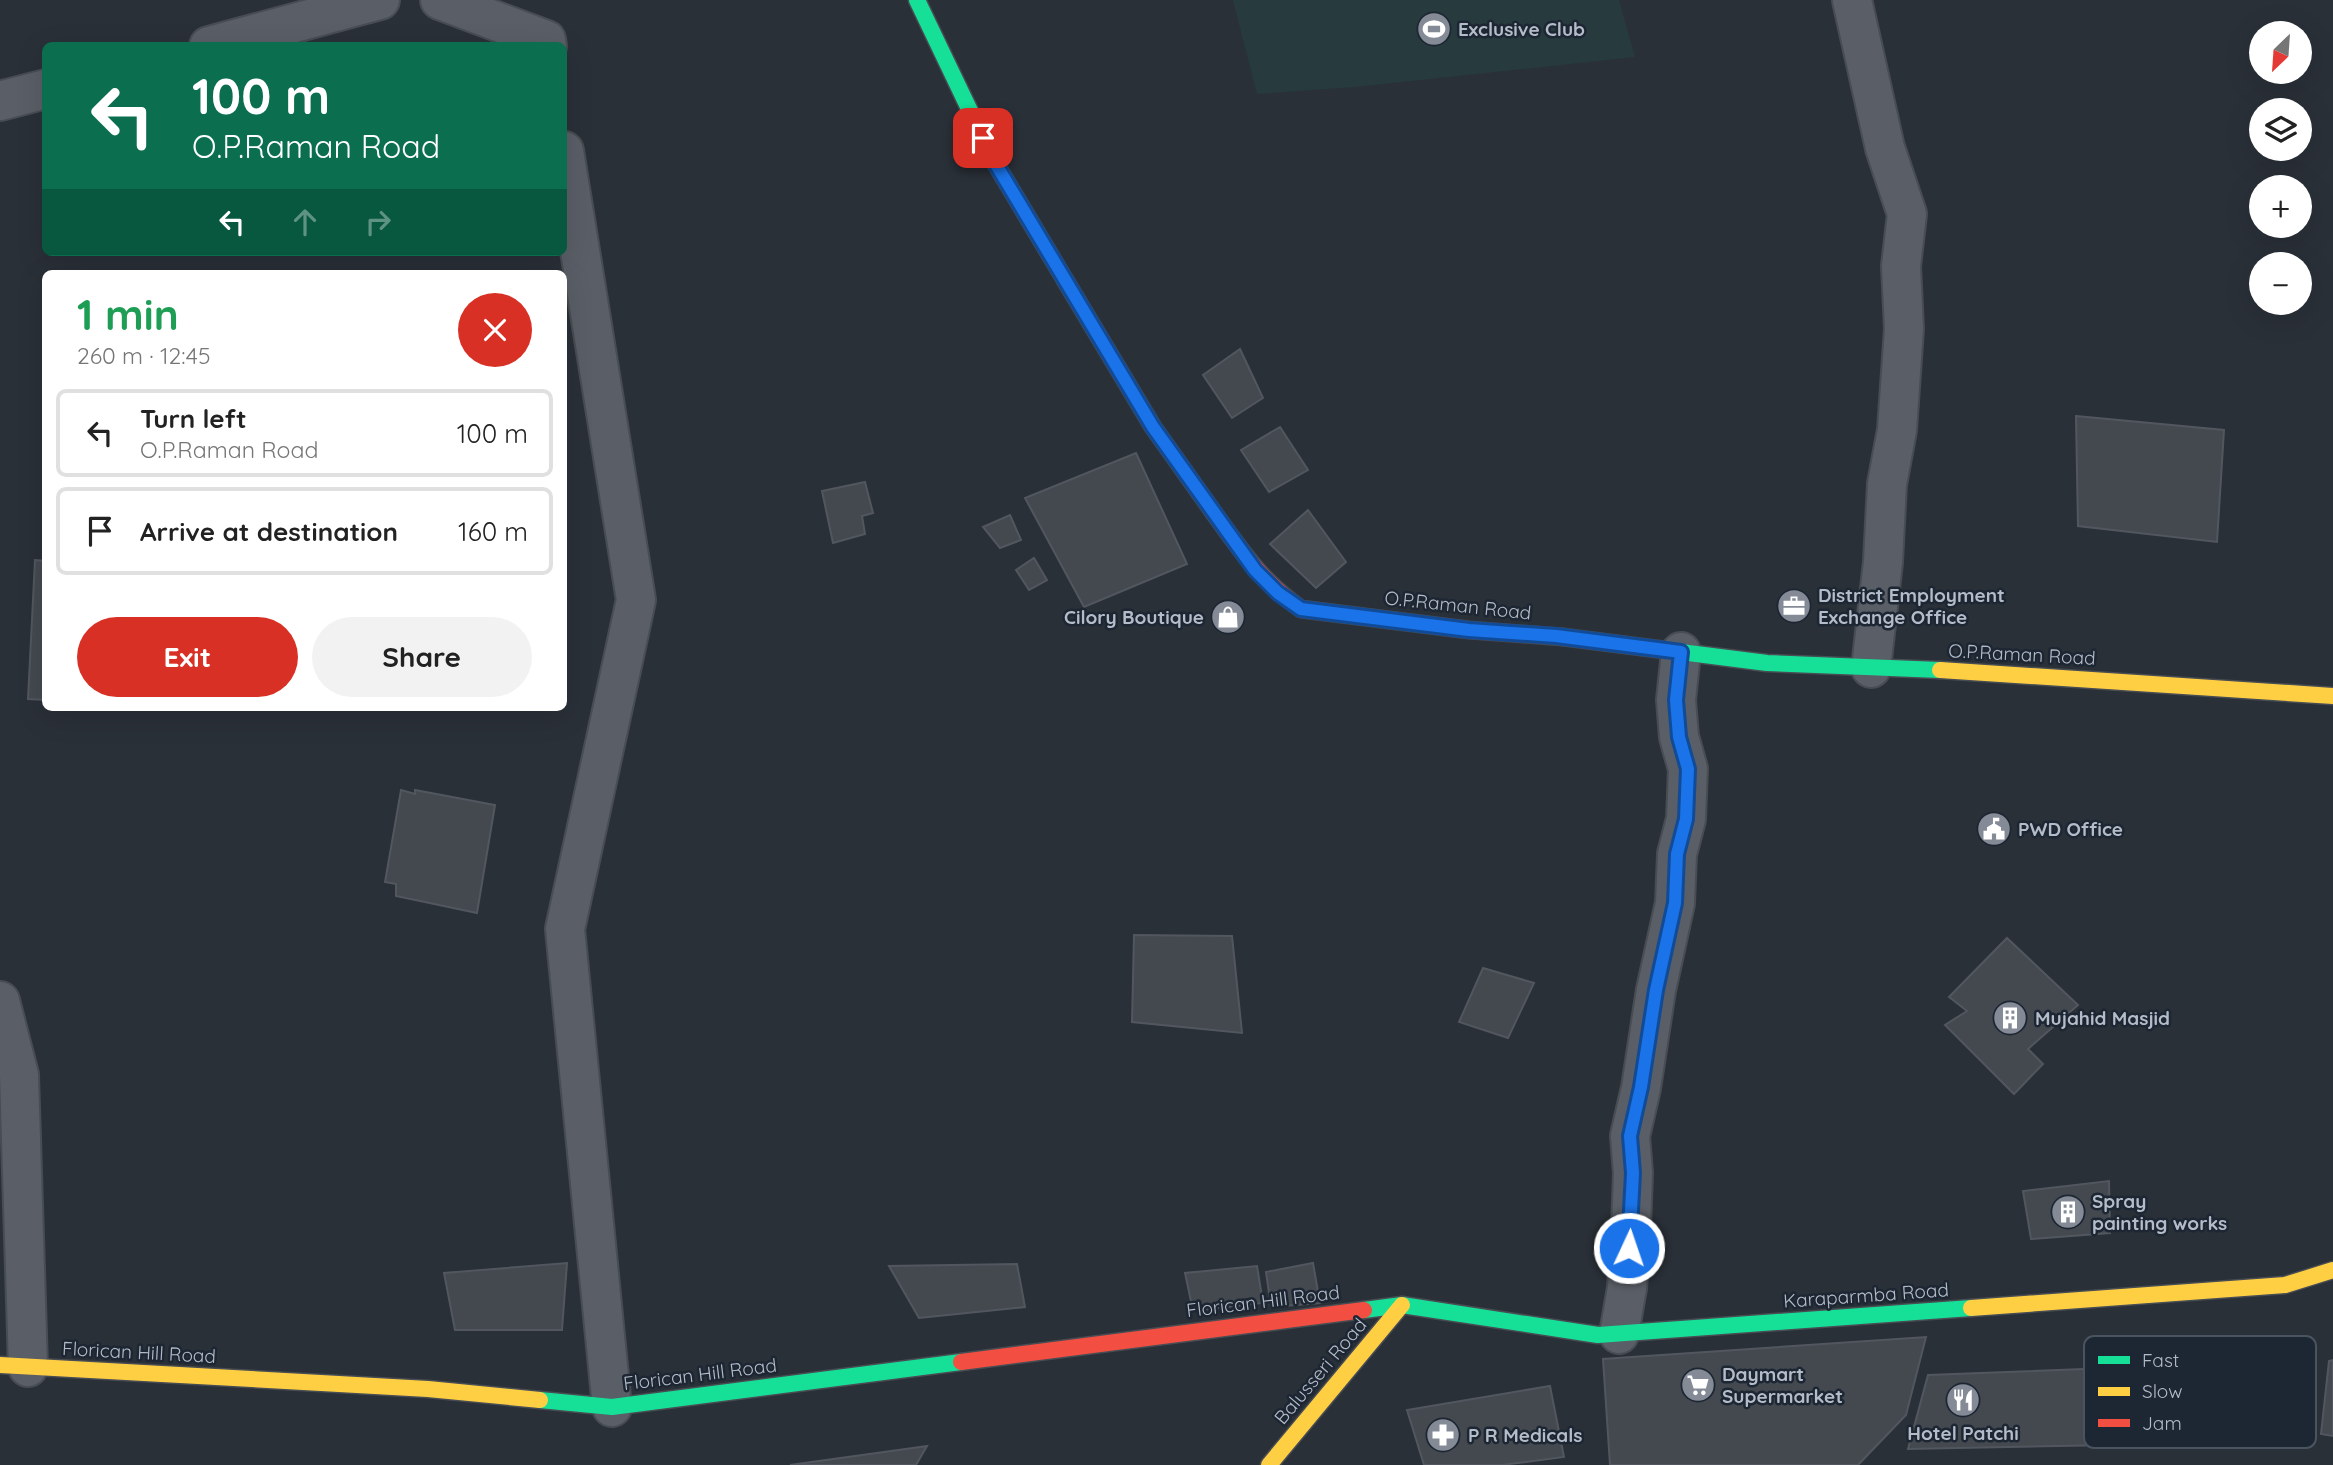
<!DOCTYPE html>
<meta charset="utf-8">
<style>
:root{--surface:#fff;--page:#f2f2f2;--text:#222;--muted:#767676;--line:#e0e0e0;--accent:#d93025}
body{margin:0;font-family:Quicksand,sans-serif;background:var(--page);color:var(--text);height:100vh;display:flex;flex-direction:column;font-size:26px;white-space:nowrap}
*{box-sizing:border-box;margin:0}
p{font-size:23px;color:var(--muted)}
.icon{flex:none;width:38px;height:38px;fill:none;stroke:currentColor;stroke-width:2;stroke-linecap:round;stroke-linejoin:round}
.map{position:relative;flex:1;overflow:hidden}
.details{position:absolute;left:42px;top:270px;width:525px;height:441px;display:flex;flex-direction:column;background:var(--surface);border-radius:10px;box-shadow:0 7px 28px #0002}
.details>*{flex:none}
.top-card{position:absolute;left:42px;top:42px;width:525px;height:214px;border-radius:10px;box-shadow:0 7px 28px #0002;background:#0b6e4f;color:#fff;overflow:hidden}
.needle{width:46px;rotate:205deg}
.tools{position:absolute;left:2249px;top:21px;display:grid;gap:14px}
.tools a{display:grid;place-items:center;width:63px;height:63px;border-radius:50%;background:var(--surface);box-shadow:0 7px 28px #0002;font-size:35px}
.pin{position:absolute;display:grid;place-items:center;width:60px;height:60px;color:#fff;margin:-30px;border-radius:14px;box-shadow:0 4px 10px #0006}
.me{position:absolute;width:77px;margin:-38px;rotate:3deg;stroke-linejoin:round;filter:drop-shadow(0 0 5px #0008)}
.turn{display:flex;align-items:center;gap:24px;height:147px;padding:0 35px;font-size:32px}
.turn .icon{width:91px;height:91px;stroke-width:2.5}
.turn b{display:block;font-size:49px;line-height:60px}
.lanes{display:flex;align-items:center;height:66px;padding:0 35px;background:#0003;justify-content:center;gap:35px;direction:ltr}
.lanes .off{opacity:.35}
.round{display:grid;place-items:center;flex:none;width:74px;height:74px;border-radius:37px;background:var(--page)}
.summary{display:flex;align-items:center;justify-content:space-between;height:119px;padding:0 35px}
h1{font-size:42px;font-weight:700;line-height:52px;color:#1e9e55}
.action{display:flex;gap:14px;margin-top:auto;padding:14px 35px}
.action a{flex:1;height:80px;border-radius:42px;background:var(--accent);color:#fff;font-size:28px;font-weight:700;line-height:80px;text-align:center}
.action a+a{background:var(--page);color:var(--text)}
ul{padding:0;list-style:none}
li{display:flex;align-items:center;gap:21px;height:88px;margin:0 14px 10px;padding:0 21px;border:4px solid var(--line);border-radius:10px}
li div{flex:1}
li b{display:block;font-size:26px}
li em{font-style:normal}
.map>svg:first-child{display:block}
.green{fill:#273a3e}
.building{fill:#444950;stroke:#52575f;stroke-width:2}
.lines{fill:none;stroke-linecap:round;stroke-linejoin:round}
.street-casing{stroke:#484c53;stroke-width:42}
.fast-casing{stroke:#484c53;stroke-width:19}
.slow-casing{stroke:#484c53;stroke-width:19}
.jam-casing{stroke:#484c53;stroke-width:19}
.street{stroke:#5a5e66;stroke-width:38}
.fast{stroke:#16e098;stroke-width:16}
.slow{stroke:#ffcf43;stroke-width:16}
.jam{stroke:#f24e42;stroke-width:16}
.route-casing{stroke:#114b97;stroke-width:18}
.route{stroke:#1a73e8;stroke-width:12}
.labels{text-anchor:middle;stroke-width:5;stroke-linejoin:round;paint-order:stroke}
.poi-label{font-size:19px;font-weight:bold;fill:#b4bcc9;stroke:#1d2633;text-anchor:start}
.street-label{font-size:19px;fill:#b4bcc9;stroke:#1d2633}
.key{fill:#1d2633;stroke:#4a5360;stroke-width:2}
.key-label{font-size:19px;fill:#b4bcc9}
</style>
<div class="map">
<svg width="2333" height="1465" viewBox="0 0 2333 1465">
<rect width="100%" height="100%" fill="#2a3038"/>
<path class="green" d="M 1233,0 L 1619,0 L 1635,57 L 1355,87 L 1257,94 Z"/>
<path class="building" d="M 1240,349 L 1263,398 L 1232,418 L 1203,375 Z
M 2076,416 L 2224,430 L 2217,542 L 2078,526 Z
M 1280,427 L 1308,470 L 1269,492 L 1241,450 Z
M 1136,453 L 1187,564 L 1084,607 L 1025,498 Z
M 865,482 L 873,513 L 862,516 L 865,534 L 833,543 L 822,491 Z
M 1308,510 L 1346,562 L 1316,588 L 1270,544 Z
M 1010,515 L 1021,540 L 1000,548 L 983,527 Z
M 1034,558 L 1047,580 L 1029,590 L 1016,570 Z
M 35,560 L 46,561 L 46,700 L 28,699 Z
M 401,790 L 415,794 L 415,790 L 495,805 L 477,913 L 396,896 L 396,884 L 385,882 Z
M 1134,935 L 1232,936 L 1242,1033 L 1132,1022 Z
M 2007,938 L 2078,1005 L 2028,1049 L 2043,1064 L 2014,1094 L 1945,1025 L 1967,1011 L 1949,997 Z
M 1483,968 L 1534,983 L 1508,1038 L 1459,1022 Z
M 2109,1181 L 2110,1233 L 2031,1239 L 2023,1191 Z
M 567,1263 L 562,1330 L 455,1330 L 444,1273 Z
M 1313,1263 L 1320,1303 L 1271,1307 L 1266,1272 Z
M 1017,1264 L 1025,1307 L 919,1318 L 889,1266 Z
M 1257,1266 L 1263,1303 L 1193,1311 L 1185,1273 Z
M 1926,1337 L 1906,1415 L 1858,1465 L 1610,1465 L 1603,1359 Z
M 2333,1360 L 2333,1436 L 2321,1434 L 2329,1361 Z
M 2110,1368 L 2109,1445 L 1908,1449 L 1928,1375 Z
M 1550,1386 L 1564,1457 L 1502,1465 L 1424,1465 L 1407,1410 Z
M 927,1446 L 916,1465 L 790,1465 Z"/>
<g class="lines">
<g class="street-casing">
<path id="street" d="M 440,0 L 546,40 L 547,46
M 1852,0 L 1885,148 L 1907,214 L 1901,266 L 1904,329 L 1897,430 L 1887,484 L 1883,562 L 1871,668
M 209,46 L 380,0
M 0,101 L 46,89
M 564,151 L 636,600 L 565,929 L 612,1407
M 0,1001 L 19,1075 L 28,1367
M 1619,1334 L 1627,1288 L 1631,1228 L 1633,1173 L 1630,1136 L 1641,1088 L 1656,990 L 1675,903 L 1677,854 L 1686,819 L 1688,769 L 1679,737 L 1676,700 L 1681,652"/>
</g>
<g class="fast-casing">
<path id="fast" d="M 917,0 L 994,161 L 1065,280
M 1563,637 L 1767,663 L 1940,670
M 1364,1310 L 1402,1305 L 1598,1335 L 1971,1308
M 540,1400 L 612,1407 L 961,1362"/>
</g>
<g class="slow-casing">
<path id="slow" d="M 1065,280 L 1153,427 L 1214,513
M 1940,670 L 2333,696
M 1971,1308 L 2285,1285 L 2333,1270
M 0,1365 L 428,1389 L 540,1400
M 1269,1465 L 1402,1305"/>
</g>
<g class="jam-casing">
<path id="jam" d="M 1214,513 C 1242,552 1261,581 1301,609 L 1469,630 L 1563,637
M 961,1362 L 1364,1310"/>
</g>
<use href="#street" class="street"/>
<use href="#fast" class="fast"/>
<use href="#slow" class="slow"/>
<use href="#jam" class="jam"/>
</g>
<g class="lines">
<g class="route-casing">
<path id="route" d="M 983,138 L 994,161 L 1153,427 L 1255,570 L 1278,593 L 1301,609 L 1469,630 L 1556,636 L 1681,652 L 1676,700 L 1679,737 L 1688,769 L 1686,819 L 1677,854 L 1675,903 L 1656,990 L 1641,1087 L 1630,1136 L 1633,1173 L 1629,1248"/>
</g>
<use href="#route" class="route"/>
</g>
<defs>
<g id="stadium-disc" transform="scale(1.75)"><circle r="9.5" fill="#848b96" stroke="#1d2633"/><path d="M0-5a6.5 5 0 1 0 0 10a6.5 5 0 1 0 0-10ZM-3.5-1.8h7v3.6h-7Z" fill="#fff"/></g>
<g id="office-disc" transform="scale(1.75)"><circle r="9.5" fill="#848b96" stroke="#1d2633"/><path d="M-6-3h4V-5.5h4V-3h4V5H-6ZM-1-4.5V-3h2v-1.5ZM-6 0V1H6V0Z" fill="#fff"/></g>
<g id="shop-disc" transform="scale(1.75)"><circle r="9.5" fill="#848b96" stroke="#1d2633"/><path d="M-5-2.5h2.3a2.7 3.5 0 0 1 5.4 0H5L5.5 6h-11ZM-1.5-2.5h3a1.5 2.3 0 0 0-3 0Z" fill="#fff"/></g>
<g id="civic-disc" transform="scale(1.75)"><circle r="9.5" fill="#848b96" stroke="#1d2633"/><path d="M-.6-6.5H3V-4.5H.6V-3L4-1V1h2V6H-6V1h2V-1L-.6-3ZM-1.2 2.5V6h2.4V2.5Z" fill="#fff"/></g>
<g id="building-disc" transform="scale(1.75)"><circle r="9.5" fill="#848b96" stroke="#1d2633"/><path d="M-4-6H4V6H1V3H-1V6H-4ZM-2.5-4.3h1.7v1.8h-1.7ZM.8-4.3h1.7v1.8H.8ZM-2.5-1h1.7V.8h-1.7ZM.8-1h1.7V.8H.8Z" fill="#fff"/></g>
<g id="supermarket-disc" transform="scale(1.75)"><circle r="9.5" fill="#848b96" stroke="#1d2633"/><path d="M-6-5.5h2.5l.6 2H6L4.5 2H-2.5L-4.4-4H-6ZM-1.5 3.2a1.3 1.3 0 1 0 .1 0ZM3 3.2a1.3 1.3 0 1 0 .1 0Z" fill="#fff"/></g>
<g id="restaurant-disc" transform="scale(1.75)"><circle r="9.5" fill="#848b96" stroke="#1d2633"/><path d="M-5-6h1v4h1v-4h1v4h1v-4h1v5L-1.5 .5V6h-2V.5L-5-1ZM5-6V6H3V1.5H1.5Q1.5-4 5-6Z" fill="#fff"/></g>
<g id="pharmacy-disc" transform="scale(1.75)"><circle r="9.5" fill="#848b96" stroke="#1d2633"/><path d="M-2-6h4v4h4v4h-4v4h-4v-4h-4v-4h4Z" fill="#fff"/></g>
</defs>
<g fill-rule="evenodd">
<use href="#stadium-disc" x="1434" y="29"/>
<use href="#office-disc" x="1794" y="606"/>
<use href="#shop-disc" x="1228" y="617"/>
<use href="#civic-disc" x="1994" y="829"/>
<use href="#building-disc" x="2010" y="1018"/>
<use href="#building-disc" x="2068" y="1212"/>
<use href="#supermarket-disc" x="1698" y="1385"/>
<use href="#restaurant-disc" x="1963" y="1400"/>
<use href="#pharmacy-disc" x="1443" y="1435"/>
</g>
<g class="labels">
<g class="poi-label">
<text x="1458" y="36">Exclusive Club</text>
<text x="1818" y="602">District Employment<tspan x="1818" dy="22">Exchange Office</tspan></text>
<text x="1204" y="624" text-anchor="end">Cilory Boutique</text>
<text x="2018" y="836">PWD Office</text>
<text x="2035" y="1025">Mujahid Masjid</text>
<text x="2092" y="1208">Spray<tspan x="2092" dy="22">painting works</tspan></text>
<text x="1722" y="1381">Daymart<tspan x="1722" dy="22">Supermarket</tspan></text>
<text x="1963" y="1440" text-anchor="middle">Hotel Patchi</text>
<text x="1468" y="1442">P R Medicals</text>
</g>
<g class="street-label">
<text transform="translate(1458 605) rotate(6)" y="7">O.P.Raman Road</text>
<text transform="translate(2022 654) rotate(3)" y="7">O.P.Raman Road</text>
<text transform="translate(1866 1295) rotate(-4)" y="7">Karaparmba Road</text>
<text transform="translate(1263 1301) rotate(-7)" y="7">Florican Hill Road</text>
<text transform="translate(139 1352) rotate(3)" y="7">Florican Hill Road</text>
<text transform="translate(1320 1371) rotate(-50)" y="7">Balusseri Road</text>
<text transform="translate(700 1374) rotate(-7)" y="7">Florican Hill Road</text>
</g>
</g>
<rect x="2084" y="1336" width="232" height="112" rx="10" class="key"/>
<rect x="2098" y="1356" width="32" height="8" fill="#16e098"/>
<rect x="2098" y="1387" width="32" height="9" fill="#ffcf43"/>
<rect x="2098" y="1419" width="32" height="8" fill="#f24e42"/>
<g class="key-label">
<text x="2142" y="1367">Fast</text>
<text x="2142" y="1398">Slow</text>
<text x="2142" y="1430">Jam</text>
</g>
</svg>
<div class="tools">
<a><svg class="needle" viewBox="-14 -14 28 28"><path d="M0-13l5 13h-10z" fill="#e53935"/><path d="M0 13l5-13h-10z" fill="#767676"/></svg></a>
<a><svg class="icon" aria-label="layers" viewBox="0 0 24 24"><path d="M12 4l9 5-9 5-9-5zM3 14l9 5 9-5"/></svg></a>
<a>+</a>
<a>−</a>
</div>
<div class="pin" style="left:983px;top:138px;background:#d93025"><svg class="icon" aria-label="arrive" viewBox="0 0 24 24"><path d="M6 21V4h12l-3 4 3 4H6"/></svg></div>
<svg class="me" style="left:1629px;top:1248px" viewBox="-20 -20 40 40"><circle r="17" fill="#1a73e8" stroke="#fff" stroke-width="3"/><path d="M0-11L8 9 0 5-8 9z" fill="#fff"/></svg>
<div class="top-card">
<div class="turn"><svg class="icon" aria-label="left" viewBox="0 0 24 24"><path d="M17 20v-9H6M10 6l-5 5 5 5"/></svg><div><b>100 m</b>O.P.Raman Road</div></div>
<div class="lanes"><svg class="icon" aria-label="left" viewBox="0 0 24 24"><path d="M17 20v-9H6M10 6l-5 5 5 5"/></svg><svg class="icon off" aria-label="ahead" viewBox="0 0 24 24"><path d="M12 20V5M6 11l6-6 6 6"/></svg><svg class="icon off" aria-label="right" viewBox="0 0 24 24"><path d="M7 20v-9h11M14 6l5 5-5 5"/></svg></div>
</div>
<section class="details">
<div class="summary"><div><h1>1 min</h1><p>260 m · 12:45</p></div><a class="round" style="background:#d93025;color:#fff"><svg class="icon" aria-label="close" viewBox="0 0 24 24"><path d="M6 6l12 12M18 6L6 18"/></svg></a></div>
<ul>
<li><svg class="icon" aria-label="left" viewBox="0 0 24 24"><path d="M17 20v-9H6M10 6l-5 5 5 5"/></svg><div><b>Turn left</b><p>O.P.Raman Road</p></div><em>100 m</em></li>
<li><svg class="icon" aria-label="arrive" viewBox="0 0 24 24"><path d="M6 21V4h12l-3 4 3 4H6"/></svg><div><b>Arrive at destination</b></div><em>160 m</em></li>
</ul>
<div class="action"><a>Exit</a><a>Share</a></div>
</section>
</div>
